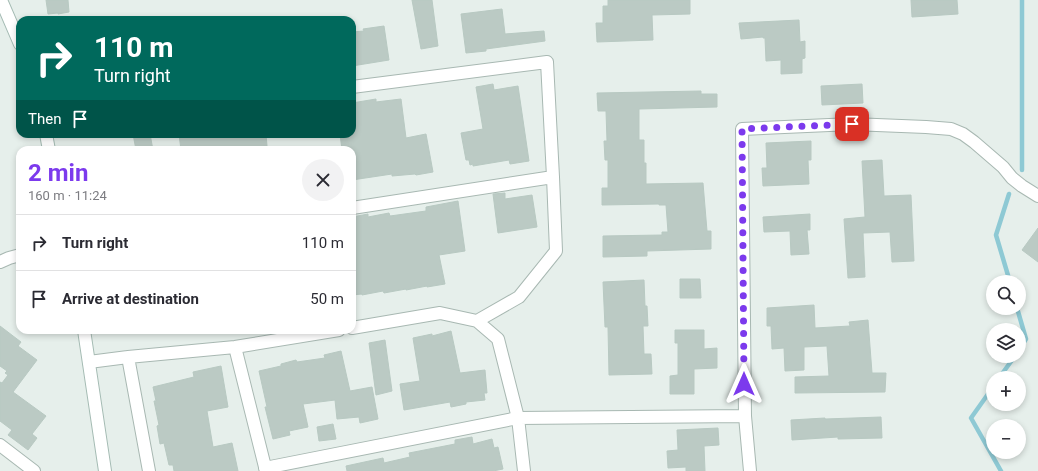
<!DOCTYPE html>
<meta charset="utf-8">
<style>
:root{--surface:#fff;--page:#f2f2f3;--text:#2b2b33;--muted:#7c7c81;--line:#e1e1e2;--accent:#7c3aed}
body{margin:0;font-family:Roboto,sans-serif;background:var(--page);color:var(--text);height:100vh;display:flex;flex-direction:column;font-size:15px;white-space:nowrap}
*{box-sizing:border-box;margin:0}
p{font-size:13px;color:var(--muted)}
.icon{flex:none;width:22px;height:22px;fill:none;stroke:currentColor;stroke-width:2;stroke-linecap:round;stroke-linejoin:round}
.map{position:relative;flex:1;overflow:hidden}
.side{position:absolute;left:16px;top:146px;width:340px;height:188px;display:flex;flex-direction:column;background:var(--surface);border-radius:12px;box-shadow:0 2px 6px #0003}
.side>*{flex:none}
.top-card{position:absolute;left:16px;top:16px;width:340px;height:122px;border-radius:12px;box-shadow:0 2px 6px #0003;background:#00695c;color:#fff;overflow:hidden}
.tools{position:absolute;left:986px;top:275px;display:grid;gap:8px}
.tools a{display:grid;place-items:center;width:40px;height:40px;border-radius:50%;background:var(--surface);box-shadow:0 2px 6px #0003;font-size:20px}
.pin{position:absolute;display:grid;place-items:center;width:34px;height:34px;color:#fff;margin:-17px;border-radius:8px;box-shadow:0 2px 6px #0006}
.me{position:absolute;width:44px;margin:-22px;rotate:0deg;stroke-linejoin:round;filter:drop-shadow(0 0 3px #0008)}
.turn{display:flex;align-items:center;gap:14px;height:84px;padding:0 12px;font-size:18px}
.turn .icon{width:52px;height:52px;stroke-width:2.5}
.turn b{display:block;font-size:28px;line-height:34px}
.then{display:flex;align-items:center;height:38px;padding:0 12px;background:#0003;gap:8px;font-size:15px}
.round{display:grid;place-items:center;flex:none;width:42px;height:42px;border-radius:21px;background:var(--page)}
.summary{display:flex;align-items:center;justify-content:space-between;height:68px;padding:0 12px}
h1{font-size:24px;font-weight:700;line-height:30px;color:var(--accent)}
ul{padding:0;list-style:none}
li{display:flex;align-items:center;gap:12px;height:56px;padding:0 12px;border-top:1px solid var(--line)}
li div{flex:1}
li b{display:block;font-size:15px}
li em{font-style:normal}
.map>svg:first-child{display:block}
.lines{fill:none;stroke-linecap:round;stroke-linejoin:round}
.stream{stroke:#8ec9d4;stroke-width:4.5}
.building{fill:#bbcac4;stroke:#b8c9c2}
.street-casing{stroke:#a8b8b2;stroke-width:14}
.secondary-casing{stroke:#a4bbb3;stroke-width:14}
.street{stroke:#fff;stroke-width:12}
.secondary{stroke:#fff;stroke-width:12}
.route{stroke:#7c3aed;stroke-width:7;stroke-dasharray:0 12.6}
</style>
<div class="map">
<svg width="1038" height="471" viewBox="0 0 1038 471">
<rect width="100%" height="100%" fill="#e6efeb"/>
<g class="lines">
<path class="stream" d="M 1022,170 L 1022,0
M 1009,194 L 996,235 L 1010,282
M 1017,308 L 1026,339 L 1019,350
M 999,378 L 1015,356
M 993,387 L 971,418 L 1001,471"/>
</g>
<path class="building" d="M 46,0 L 68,0 L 69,12 L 58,14 L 58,13 L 48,14 Z
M 412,0 L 432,0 L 438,46 L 421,49 Z
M 608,0 L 690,0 L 690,14 L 652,15 L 653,40 L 597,42 L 596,23 L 603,23 L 603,6 L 608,6 Z
M 911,0 L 957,0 L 958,14 L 912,17 Z
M 502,9 L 505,34 L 544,31 L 545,41 L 486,49 L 486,51 L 466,53 L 461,14 Z
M 799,20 L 800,42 L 805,41 L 805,58 L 802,59 L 802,73 L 781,74 L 781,60 L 766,61 L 765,38 L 763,38 L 763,37 L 741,39 L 739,23 Z
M 384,26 L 389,60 L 352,66 L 352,32 L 364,31 L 363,29 Z
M 493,84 L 494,90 L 518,86 L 529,161 L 510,164 L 509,160 L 473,166 L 473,164 L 470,165 L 469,160 L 466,160 L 461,133 L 483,129 L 476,87 Z
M 862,84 L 863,103 L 822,105 L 821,86 Z
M 701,91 L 701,94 L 717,94 L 717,107 L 639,109 L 639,140 L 644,140 L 644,163 L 646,163 L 646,184 L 703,183 L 707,231 L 711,231 L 711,249 L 647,251 L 647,256 L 603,257 L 603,236 L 662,235 L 662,232 L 668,232 L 666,205 L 659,205 L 659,204 L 602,205 L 602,188 L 608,188 L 608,160 L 605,160 L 604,141 L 607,141 L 606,111 L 598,111 L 597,93 Z
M 376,99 L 376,102 L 401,99 L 406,138 L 426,134 L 433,172 L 416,175 L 415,174 L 392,176 L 392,174 L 352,180 L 352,150 L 342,150 L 340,134 L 352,134 L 352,103 Z
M 133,134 L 150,134 L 153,150 L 136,150 Z
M 179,134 L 221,134 L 221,136 L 238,134 L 266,134 L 267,146 L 232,150 L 181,150 Z
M 811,141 L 811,160 L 808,160 L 809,184 L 763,186 L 762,168 L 767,168 L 766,143 Z
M 882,160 L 884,196 L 911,195 L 914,261 L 892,262 L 890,232 L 863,233 L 865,277 L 848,278 L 844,219 L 865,217 L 862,161 Z
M 505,193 L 505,199 L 532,195 L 537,227 L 498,233 L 493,194 Z
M 458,201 L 465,251 L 439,255 L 445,284 L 427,287 L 427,286 L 406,290 L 406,289 L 384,293 L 383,291 L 362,295 L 362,294 L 352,295 L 352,217 L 368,214 L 368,217 L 389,213 L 390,216 L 426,211 L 426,207 Z
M 810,214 L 810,230 L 807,230 L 809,254 L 791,255 L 790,231 L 764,232 L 763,217 Z
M 1038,228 L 1038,262 L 1022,250 Z
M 680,279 L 700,279 L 701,298 L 680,298 Z
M 644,280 L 645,306 L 647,306 L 648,326 L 643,326 L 644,354 L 651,354 L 652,374 L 609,375 L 608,327 L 605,327 L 603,282 Z
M 814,305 L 815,328 L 850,326 L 849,322 L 868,320 L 872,373 L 886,373 L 885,392 L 795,393 L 795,377 L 829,376 L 827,346 L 804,347 L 804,370 L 785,371 L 784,348 L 772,349 L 771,326 L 767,326 L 767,308 Z
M 0,326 L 21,342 L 18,346 L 37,360 L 13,392 L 46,416 L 32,434 L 37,438 L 28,450 L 8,435 L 12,430 L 0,421 L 0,382 L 2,383 L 8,375 L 5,373 L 7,371 L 0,366 Z
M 675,330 L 704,330 L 704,349 L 717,348 L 717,368 L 694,369 L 694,394 L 670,394 L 670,376 L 678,375 L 678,343 L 675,343 Z
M 451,331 L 460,373 L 485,370 L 487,393 L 484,393 L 485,400 L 466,402 L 466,404 L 451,407 L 450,402 L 404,410 L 400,384 L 420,381 L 413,338 L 432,334 L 432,336 Z
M 385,340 L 392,391 L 376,395 L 369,343 Z
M 341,351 L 350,391 L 372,387 L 378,419 L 360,423 L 359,417 L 337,419 L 335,400 L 303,404 L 308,427 L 289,431 L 290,435 L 273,439 L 265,407 L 267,407 L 259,371 L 281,366 L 281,364 L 296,360 L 297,362 L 325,358 L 324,355 Z
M 221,366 L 228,407 L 207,411 L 213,447 L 232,443 L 238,471 L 174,471 L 173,465 L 169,465 L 164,443 L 160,444 L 157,426 L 159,425 L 154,401 L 156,401 L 153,387 L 194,377 L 193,372 Z
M 881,417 L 882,438 L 838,439 L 838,437 L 792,440 L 791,420 L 825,418 L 825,419 Z
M 333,424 L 336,439 L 319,441 L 317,427 Z
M 718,428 L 719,445 L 704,446 L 705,471 L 686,471 L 686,467 L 668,468 L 667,451 L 678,450 L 677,430 Z
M 472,437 L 473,444 L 492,439 L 494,448 L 498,447 L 503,469 L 493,471 L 347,471 L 346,466 L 383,458 L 384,463 L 410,457 L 409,453 L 455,444 L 455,440 Z"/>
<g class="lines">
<g class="street-casing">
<path id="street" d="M 352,87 L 547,62 L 553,177 L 352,208
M 0,262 L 9,258 L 20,255
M 477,321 L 519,297 L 556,251 L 553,177
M 352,328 L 440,313 L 477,321 L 498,339 L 518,418 L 524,471
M 235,347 L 266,471
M 128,357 L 149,471
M 89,362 L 128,357 L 235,347 L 339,330
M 745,416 L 750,471
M 0,445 L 34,471
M 265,468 L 518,418 L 745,416 L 742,129 L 852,124 L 926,127 L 951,129 L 963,134 L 974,142 L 1003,167 L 1012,178 L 1022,186 L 1038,196"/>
</g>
<g class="secondary-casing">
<path id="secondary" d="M 1,0 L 20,44
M 46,134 L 49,150
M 84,330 L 105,471"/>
</g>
<use href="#street" class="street"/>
<use href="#secondary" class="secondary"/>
</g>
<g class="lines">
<path class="route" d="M 744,384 L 742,129 L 852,124"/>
</g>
</svg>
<div class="tools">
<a><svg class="icon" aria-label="search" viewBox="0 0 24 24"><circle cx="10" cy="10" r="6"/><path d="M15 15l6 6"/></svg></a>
<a><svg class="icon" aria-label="layers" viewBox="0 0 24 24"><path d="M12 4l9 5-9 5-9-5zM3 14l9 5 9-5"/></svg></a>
<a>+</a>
<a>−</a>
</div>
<div class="pin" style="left:852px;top:124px;background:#d93025"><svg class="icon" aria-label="arrive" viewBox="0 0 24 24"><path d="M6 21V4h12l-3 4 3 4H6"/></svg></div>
<svg class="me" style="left:744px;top:384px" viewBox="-20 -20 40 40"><path d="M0-17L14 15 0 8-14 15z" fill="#7c3aed" stroke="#fff" stroke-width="4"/></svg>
<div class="top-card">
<div class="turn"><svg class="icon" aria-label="right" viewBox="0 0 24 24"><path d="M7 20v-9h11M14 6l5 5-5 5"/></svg><div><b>110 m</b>Turn right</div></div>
<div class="then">Then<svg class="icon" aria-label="arrive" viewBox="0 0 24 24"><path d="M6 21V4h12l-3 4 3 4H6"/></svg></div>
</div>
<section class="side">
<div class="summary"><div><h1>2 min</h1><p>160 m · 11:24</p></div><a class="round"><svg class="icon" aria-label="close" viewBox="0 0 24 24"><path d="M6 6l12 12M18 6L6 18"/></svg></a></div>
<ul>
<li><svg class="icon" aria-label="right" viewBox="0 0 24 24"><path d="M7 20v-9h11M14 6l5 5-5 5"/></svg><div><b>Turn right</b></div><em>110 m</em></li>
<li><svg class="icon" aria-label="arrive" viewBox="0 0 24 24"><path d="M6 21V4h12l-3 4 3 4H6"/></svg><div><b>Arrive at destination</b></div><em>50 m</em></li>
</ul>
</section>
</div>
